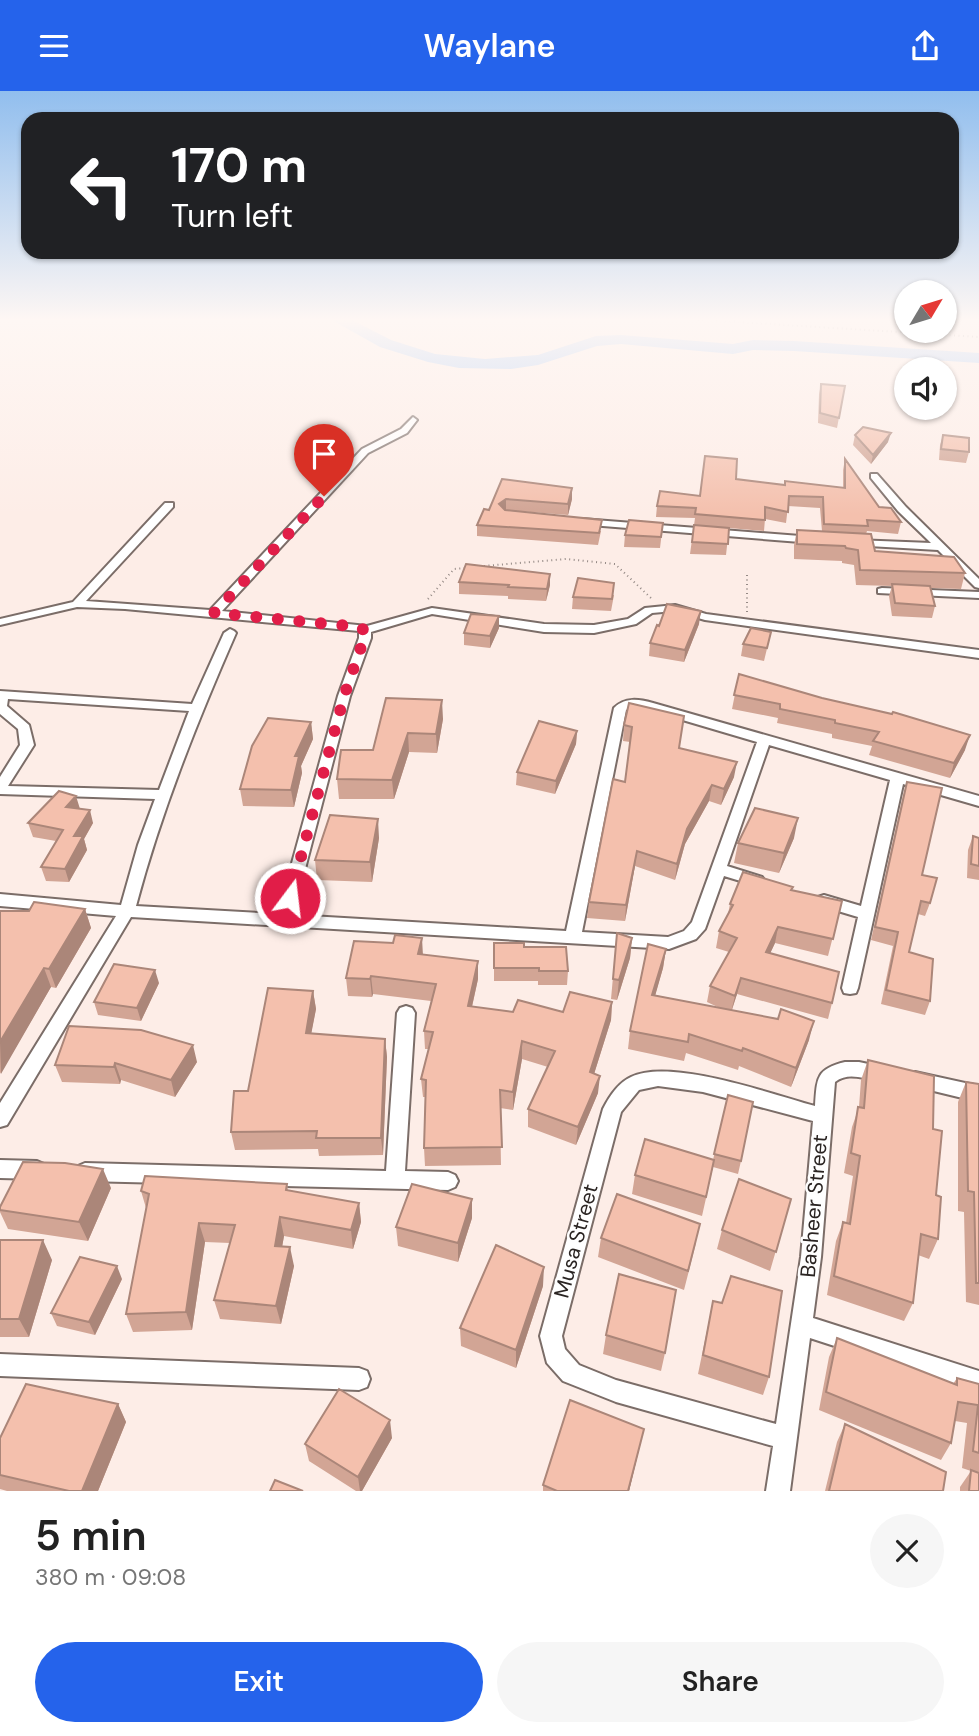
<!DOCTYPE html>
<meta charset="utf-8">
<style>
:root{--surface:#fff;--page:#f6f6f6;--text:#222;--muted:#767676;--accent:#2563eb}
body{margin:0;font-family:"DM Sans",sans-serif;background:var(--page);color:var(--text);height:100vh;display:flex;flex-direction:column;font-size:26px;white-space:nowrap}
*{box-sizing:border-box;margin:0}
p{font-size:23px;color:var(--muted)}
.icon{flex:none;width:38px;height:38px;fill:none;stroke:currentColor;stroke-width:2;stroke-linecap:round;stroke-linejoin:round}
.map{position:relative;height:1400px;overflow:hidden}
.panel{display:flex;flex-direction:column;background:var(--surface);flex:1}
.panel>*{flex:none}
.guide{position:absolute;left:21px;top:21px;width:938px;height:147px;border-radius:21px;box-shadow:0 2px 5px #0004;background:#202124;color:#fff;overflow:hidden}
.needle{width:46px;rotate:52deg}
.tools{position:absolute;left:894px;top:189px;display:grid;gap:14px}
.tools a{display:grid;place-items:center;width:63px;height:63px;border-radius:50%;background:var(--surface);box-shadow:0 2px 5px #0004;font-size:35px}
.pin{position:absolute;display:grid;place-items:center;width:60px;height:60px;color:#fff;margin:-72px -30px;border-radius:50% 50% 50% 0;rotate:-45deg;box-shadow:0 0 7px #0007}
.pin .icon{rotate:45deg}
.me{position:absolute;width:77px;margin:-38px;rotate:15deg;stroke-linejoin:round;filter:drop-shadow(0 0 5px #0008)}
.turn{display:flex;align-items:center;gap:24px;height:147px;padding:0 35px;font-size:32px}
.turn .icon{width:91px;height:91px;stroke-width:2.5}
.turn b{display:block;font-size:49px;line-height:60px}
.round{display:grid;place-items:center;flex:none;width:74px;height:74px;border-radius:37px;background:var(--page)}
.head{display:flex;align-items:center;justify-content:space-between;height:119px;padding:0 35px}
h1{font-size:42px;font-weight:600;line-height:52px}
.primary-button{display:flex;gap:14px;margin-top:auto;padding:14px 35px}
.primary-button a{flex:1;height:80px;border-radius:42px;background:var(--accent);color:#fff;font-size:28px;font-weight:600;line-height:80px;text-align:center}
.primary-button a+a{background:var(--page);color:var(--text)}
header{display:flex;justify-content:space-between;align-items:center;height:91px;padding:0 35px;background:var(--accent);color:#fff;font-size:32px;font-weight:600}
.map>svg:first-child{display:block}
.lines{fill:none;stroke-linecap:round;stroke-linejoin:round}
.river{fill:#b0cef6;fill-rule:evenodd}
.street-casing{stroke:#7b6d68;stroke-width:4}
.path{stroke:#948985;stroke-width:2;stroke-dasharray:1 3.5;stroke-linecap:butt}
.street{fill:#fff;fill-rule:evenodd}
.wall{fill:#d2a595}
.shaded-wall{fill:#ab8679}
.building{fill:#f4c0ad;stroke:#ab8679;stroke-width:2}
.route{stroke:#e11d48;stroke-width:12;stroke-dasharray:0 21.6}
.labels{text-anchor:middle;stroke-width:5;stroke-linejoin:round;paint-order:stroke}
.near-street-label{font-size:21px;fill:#2a2422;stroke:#fefefe}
</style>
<header><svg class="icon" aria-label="menu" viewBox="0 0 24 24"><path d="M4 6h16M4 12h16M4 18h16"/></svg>Waylane<svg class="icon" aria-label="share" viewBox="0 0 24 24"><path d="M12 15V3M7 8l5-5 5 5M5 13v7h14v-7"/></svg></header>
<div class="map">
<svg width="979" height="1400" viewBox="0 0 979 1400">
<rect width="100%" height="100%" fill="#fdede7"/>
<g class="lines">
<path class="river" d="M 330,228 L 350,228 L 391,249 L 435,263 L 485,268 L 538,264 L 596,245 L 621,244 L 733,253 L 753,249 L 794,250 L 979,262 L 979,272 L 794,260 L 753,259 L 733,263 L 621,253 L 597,255 L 538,274 L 511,278 L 459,277 L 428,271 L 380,256 Z"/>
<g class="street-casing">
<path id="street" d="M 413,326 L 417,329 L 407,342 L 368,362 L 222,520 L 367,535 L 432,517 L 544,533 L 594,534 L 628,528 L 645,517 L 675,514 L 706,523 L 979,559 L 979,567 L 705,529 L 674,520 L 652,522 L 636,533 L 594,542 L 544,541 L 432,523 L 371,541 L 371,547 L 350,605 L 293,824 L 566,840 L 614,617 C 625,606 639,608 653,612 L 979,705 L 979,715 L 903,693 L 858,897 L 856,902 L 850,903 L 844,902 L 842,897 L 858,826 L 818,814 L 816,810 L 818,806 L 824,804 L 861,815 L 890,689 L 769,654 L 727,775 L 762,786 L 765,790 L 762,794 L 757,795 L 724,785 L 705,838 L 696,848 L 669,858 L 131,826 L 7,1034 L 0,1036 L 0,1012 L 116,825 L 0,815 L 0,803 L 121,814 L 138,754 L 155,708 L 0,703 L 0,686 L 20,654 L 18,638 L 0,623 L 0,600 L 192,613 L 224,542 L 230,538 L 234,540 L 236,542 C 197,631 161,721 136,815 L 278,823 L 338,605 L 359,547 L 359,540 L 125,518 L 77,516 L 0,534 L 0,528 L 73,511 L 165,412 L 173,412 L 173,416 L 86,510 L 210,519 L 362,358 L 401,338 ZM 8,608 L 189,620 L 159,699 L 8,695 L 34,654 L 29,634 L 7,615 ZM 631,616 L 642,617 L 757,651 L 692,831 L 684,840 L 668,846 L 582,841 L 626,619 Z
M 871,383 L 877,383 L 906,416 L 979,488 L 979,497 L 975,496 L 938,459 L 851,454 L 851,450 L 855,449 L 931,452 L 898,420 L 871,387 Z
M 582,428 L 813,446 L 818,449 L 813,452 L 578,433 L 577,431 Z
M 882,497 L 979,501 L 979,507 L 878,502 L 878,498 Z
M 406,915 L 412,917 L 415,922 L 405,1080 L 448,1081 L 455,1084 L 458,1090 L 455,1096 L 448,1099 L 85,1090 L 78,1087 L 75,1081 L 78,1075 L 85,1072 L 386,1080 L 397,922 L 400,917 Z
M 845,971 L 859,971 L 887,977 L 890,982 L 887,987 C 869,993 852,978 835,991 L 821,1166 L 813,1227 L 979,1280 L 979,1302 L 810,1247 L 790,1400 L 766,1400 L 773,1355 L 616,1311 L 563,1290 L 547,1272 L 540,1245 L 603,1018 C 609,1006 618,992 631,986 C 671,967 771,1003 815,1015 C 817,987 816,978 845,971 ZM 658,995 L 703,1001 L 813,1030 L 801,1166 L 776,1333 L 616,1289 L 579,1274 L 565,1258 L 562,1245 L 621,1021 L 639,999 Z
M 915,981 L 979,995 L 979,1011 L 909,994 L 906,989 L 909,984 Z
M 0,1069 L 37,1070 L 44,1073 L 47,1079 L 44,1085 L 37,1088 L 0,1087 Z
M 0,1263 L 359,1277 L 367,1280 L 370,1288 L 367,1296 L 359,1299 L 0,1285 Z"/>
</g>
<path class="path" d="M 689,228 L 979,246
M 484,475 L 566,468 L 615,473 L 652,508
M 747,484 L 747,521
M 428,508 L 454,478 L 467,477"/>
<use href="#street" class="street"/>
</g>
<path class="wall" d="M 821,293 L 845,295 L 837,337 L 818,332 L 819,303 Z
M 855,344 L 888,351 L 871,373 L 853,354 Z
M 943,344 L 969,361 L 966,372 L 939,369 L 940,354 Z
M 845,368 L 879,416 L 901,431 L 898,443 L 867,440 L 866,443 L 875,460 L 965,482 L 961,498 L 931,497 L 935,515 L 932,527 L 892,525 L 889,505 L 892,495 L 856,494 L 854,474 L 842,472 L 842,470 L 794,468 L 794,454 L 797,439 L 822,440 L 820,417 L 788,415 L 786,432 L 765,428 L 764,440 L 729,437 L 726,464 L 690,463 L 695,427 L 656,426 L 657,415 L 700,405 L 736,388 L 785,394 L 843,397 L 843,379 Z
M 502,388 L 572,397 L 572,408 L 568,424 L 518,420 L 601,440 L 598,454 L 477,445 L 477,434 L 489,419 Z
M 663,432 L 660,457 L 624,456 L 625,444 Z
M 550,483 L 550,494 L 546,510 L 508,508 L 508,505 L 459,503 L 459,491 Z
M 614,504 L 611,520 L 572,518 L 573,506 Z
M 699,533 L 684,571 L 649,565 L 650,552 L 659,535 Z
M 499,537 L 490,557 L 464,554 L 464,542 Z
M 771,541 L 764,570 L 741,565 L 743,553 Z
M 739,583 L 965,659 L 950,687 L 869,664 L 872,655 L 832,647 L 832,643 L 777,632 L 778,627 L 732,618 Z
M 386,607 L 443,628 L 437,662 L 409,661 L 394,708 L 339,708 L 337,688 L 373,659 Z
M 629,612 L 680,657 L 734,686 L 721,714 L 709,710 L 685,753 L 675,789 L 635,775 L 625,830 L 587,827 L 589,811 L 625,691 L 630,651 L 623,650 L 624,634 Z
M 311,631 L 313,648 L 301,675 L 302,682 L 294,716 L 243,715 L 240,698 Z
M 577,640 L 576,653 L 555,703 L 516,694 L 517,681 Z
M 907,691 L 922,784 L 930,812 L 925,825 L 918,823 L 909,861 L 930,910 L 925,924 L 881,913 L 893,855 L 871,849 L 903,705 Z
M 80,718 L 93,732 L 84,748 L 87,759 L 69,791 L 46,790 L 41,776 L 56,750 L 33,746 L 28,732 Z
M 973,745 L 979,747 L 979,789 L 967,787 L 968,759 Z
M 379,747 L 372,791 L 317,789 L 315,769 Z
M 794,747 L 779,782 L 734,772 L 738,752 Z
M 792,799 L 842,810 L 828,865 L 775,852 L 770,862 L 832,912 L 828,928 L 737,903 L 732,919 L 809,949 L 791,996 L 739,975 L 738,979 L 686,962 L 684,970 L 628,958 L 630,940 L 666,858 L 663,877 L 655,904 L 722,918 L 707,911 L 710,895 L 729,861 L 716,857 L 719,840 L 728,823 L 730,813 Z
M 85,818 L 91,837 L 56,897 L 51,896 L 0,983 L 0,820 Z
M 617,842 L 632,847 L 630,867 L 617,909 L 611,908 Z
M 393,852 L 423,864 L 478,870 L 478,888 L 472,916 L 513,921 L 563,921 L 612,911 L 611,929 L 594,983 L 598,1002 L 576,1054 L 528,1036 L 528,1018 L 548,976 L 522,968 L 513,1019 L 500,1017 L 501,1074 L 425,1075 L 424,1057 L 425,1006 L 423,1006 L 421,988 L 429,958 L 425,958 L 424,940 L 431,910 L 373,903 L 372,906 L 348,905 L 346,887 Z
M 494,852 L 524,856 L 568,880 L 567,894 L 538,894 L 538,890 L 494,890 Z
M 159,892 L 141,930 L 98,924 L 94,911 Z
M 313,900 L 316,918 L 311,942 L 385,948 L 387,966 L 383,1064 L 319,1065 L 318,1058 L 235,1059 L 231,1041 L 248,1000 Z
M 868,969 L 933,1038 L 938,1148 L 929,1168 L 918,1164 L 913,1212 L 904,1230 L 827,1204 L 836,1150 L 843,1131 L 846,1132 L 853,1085 L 844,1082 L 852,1036 L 859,1016 L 861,989 Z
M 197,971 L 175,1006 L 121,989 L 120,993 L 62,991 L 55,974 Z
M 966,991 L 979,993 L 979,1214 L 966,1211 L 964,1121 L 958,1120 L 958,1011 Z
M 728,1004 L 741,1070 L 738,1083 L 713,1076 L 702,1125 L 632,1103 L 635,1084 L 713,1069 Z
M 287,1093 L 288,1100 L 359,1112 L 361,1131 L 353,1158 L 284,1145 L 282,1156 L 294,1175 L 281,1233 L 220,1228 L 214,1209 L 230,1152 L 205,1151 L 192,1239 L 133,1241 L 126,1223 L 146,1117 L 141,1100 Z
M 111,1097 L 88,1150 L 8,1138 L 0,1121 L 0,1116 Z
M 791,1108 L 770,1180 L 717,1158 L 722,1139 Z
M 472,1127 L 458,1171 L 398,1155 L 396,1136 Z
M 601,1147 L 696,1152 L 684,1199 L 598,1166 Z
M 0,1149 L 52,1169 L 29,1246 L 0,1246 Z
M 122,1188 L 95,1244 L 57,1235 L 51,1222 Z
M 543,1195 L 516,1277 L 461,1255 L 460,1237 Z
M 713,1210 L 722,1212 L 769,1286 L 763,1304 L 698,1283 Z
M 606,1244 L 665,1262 L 661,1280 L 603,1263 Z
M 837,1247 L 953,1293 L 957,1287 L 979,1293 L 979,1400 L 960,1400 L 960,1396 L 971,1380 L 962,1377 L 967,1332 L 955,1330 L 951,1352 L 941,1369 L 819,1319 L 829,1266 Z
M 118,1313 L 126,1331 L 98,1400 L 7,1400 L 0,1398 L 0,1347 Z
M 845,1333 L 943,1400 L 825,1400 L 837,1351 Z
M 644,1338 L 629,1400 L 543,1400 L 543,1394 Z
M 392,1347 L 362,1400 L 356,1400 L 309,1370 L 305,1353 Z"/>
<path class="shaded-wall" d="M 891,342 L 888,351 L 871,373 L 873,364 Z
M 572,397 L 572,408 L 568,424 L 568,413 Z
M 506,408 L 506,419 L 499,424 L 499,413 Z
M 550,483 L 550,494 L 546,510 L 547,498 Z
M 701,520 L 699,533 L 684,571 L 685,559 Z
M 499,525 L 499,537 L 490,557 L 490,545 Z
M 442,609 L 443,628 L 437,662 L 436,643 Z
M 311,631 L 313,648 L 301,675 L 302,682 L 294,716 L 291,699 L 295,665 Z
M 577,640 L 576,653 L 555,703 L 556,690 Z
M 408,642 L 409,661 L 394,708 L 392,689 Z
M 970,644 L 965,659 L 950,687 L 954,672 Z
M 737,671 L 734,686 L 721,714 L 724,698 Z
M 712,694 L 709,710 L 685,753 L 675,789 L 677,773 L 687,738 Z
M 76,705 L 80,718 L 66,716 Z
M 90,719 L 93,732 L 84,748 L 87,759 L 69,791 L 65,778 L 74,745 Z
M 798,727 L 794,747 L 779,782 L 784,762 Z
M 378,728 L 379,747 L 372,791 L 370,771 Z
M 637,760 L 635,775 L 625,830 L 626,814 Z
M 85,818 L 91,837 L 56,897 L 49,878 Z
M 778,836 L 775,852 L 763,878 L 766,861 Z
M 422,847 L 423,865 L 418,863 Z
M 632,847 L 630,867 L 617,909 L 619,889 Z
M 666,858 L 663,877 L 650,923 L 652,904 Z
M 478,870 L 478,888 L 468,933 L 468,915 Z
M 44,877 L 51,896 L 1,983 L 0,951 Z
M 155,879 L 159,892 L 141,930 L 137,917 Z
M 371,885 L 373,903 L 372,906 L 370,888 Z
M 741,887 L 737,903 L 731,921 L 735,905 Z
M 313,900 L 316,918 L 308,960 L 306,942 Z
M 612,911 L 611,929 L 589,999 L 590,981 Z
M 814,930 L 809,949 L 791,996 L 796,977 Z
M 385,948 L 387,966 L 383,1064 L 381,1047 Z
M 522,950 L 522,968 L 513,1019 L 513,1001 Z
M 193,954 L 197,971 L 175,1006 L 171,989 Z
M 115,972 L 121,989 L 120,993 L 114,976 Z
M 600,985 L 598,1002 L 576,1054 L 578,1036 Z
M 103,1078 L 111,1097 L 88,1150 L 79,1131 Z
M 472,1108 L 472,1127 L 458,1171 L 458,1152 Z
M 359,1112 L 361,1131 L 353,1158 L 351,1139 Z
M 280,1126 L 284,1145 L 279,1173 L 275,1155 Z
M 199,1132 L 205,1151 L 192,1239 L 186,1221 Z
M 43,1149 L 52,1169 L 29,1246 L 19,1228 Z
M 290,1156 L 294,1175 L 281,1233 L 276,1215 Z
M 117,1175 L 122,1188 L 95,1244 L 89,1231 Z
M 544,1176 L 543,1195 L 516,1277 L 516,1259 Z
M 118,1313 L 126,1331 L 98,1400 L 82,1400 Z
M 390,1329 L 392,1347 L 362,1400 L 360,1400 L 358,1386 Z
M 644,1338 L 629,1400 L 628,1400 Z"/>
<path class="building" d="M 821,293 L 845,295 L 839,327 L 820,322 Z
M 863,336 L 891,342 L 873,364 L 855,344 Z
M 943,344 L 969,347 L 969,361 L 941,358 Z
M 705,365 L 737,368 L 736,388 L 785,394 L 785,390 L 845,397 L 845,368 L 879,416 L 891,417 L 901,431 L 867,429 L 868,435 L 824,433 L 823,406 L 789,405 L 788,421 L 765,416 L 765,429 L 695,423 L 696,417 L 657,415 L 660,400 L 700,405 Z
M 502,388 L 572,397 L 568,413 L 506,408 L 499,413 L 505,419 L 602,429 L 599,442 L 477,434 L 484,418 L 489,419 Z
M 629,429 L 663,432 L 661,446 L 625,444 Z
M 694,434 L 729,437 L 728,453 L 692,451 Z
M 797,439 L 871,443 L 875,460 L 954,466 L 965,482 L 860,479 L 858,459 L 846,457 L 845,455 L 797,453 Z
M 466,473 L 550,483 L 547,498 L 508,496 L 509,494 L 459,491 Z
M 578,487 L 614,492 L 612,508 L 573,506 Z
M 892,493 L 930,495 L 935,515 L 895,512 Z
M 667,513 L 701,520 L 685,559 L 650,552 L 657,534 L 659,535 Z
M 471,523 L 499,525 L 490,545 L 464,542 Z
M 751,537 L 771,541 L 767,557 L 743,553 Z
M 739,583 L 822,607 L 892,623 L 893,621 L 970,644 L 954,672 L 873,650 L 879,641 L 835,632 L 835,629 L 780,618 L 780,613 L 734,604 Z
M 386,607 L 442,609 L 436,643 L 408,642 L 392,689 L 337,688 L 341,659 L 373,659 Z
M 629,612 L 684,625 L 679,657 L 737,671 L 724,698 L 712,694 L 687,738 L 677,773 L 637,760 L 626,814 L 589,811 L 613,688 L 625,691 L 632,636 L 624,634 Z
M 268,627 L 311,631 L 295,665 L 299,665 L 291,699 L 240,698 L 252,655 Z
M 539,630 L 577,640 L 556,690 L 517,681 Z
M 907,691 L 942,697 L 922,784 L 937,787 L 930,812 L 921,810 L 909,861 L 933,868 L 930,910 L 886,899 L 898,841 L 875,836 Z
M 59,700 L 76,705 L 66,716 L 90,719 L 74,745 L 83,745 L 65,778 L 41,776 L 63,739 L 28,732 Z
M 755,717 L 798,727 L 784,762 L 738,752 Z
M 330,724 L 378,728 L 370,771 L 315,769 Z
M 973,745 L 979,747 L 979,775 L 971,773 Z
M 743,781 L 793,796 L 791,799 L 842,810 L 833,848 L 778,836 L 766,861 L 839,881 L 832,912 L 741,887 L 735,905 L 710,895 L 737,847 L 719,840 L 733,814 L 730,813 Z
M 34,811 L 85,818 L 49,878 L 44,877 L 0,951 L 0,820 L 29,820 Z
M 617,842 L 632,847 L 619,889 L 613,888 Z
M 395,844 L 422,847 L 418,863 L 478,870 L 468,915 L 513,921 L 518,909 L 563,921 L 570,901 L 612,911 L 590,981 L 600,985 L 578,1036 L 528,1018 L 555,960 L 522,950 L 513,1001 L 500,999 L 502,1056 L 424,1057 L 426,989 L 421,988 L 433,941 L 424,940 L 436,893 L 371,885 L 370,888 L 346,887 L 354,850 L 393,852 Z
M 494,852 L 524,852 L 524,856 L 566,856 L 568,880 L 539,880 L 539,877 L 494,877 Z
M 648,853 L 666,858 L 652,904 L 778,928 L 781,918 L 814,930 L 796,977 L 743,957 L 742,960 L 689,943 L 688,951 L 630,940 Z
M 114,873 L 155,879 L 137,917 L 94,911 Z
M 268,897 L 313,900 L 306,942 L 385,948 L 381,1047 L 316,1047 L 317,1040 L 231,1041 L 234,1000 L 248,1000 Z
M 69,935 L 141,939 L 193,954 L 171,989 L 115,972 L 114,976 L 55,974 Z
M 868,969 L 934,985 L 933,1038 L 942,1040 L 936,1104 L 941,1106 L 938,1148 L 921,1143 L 913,1212 L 834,1185 L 843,1131 L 850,1133 L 860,1065 L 851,1062 L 858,1016 L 864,1017 Z
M 966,991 L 979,993 L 979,1192 L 976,1192 L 974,1101 L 968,1100 Z
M 728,1004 L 753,1011 L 741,1070 L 714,1063 Z
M 645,1048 L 714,1069 L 706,1106 L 635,1084 Z
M 23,1071 L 65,1072 L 103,1078 L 79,1131 L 0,1119 L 0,1116 Z
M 145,1085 L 287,1093 L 286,1099 L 359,1112 L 351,1139 L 280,1126 L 275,1155 L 290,1156 L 276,1215 L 214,1209 L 235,1134 L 199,1132 L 186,1221 L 126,1223 L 149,1103 L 141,1100 Z
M 739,1088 L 791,1108 L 776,1161 L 722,1139 Z
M 412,1093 L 472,1108 L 458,1152 L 396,1136 Z
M 617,1103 L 700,1133 L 688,1180 L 601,1147 Z
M 0,1149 L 43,1149 L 19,1228 L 0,1228 Z
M 496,1154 L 544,1176 L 516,1259 L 460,1237 Z
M 80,1166 L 117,1175 L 89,1231 L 51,1222 Z
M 619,1183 L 676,1199 L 665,1262 L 606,1244 Z
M 731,1185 L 782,1200 L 769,1286 L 703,1264 L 713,1210 L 722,1212 Z
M 837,1247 L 957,1294 L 957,1287 L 979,1293 L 979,1362 L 973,1360 L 978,1314 L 958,1311 L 951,1352 L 826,1301 Z
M 26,1293 L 118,1313 L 82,1400 L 69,1400 L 0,1384 L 0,1347 Z
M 339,1298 L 390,1329 L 358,1386 L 305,1353 Z
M 570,1309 L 644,1338 L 628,1400 L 557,1400 L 543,1394 Z
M 845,1333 L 946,1381 L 943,1400 L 829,1400 Z
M 971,1379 L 979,1382 L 979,1400 L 969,1400 Z
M 275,1389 L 303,1400 L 270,1400 Z"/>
<linearGradient id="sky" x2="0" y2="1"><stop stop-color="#91beee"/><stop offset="0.54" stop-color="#fef7f4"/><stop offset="1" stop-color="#fef7f4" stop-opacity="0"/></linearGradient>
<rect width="979" height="424" fill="url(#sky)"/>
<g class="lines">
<path class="route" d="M 290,807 L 344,605 L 366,542 L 361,536 L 214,522 L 324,405"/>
</g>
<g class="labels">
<g class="near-street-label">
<text transform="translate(814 1115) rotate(-85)" y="7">Basheer Street</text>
<text transform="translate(576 1150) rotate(-75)" y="7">Musa Street</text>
</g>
</g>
</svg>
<div class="tools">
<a><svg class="needle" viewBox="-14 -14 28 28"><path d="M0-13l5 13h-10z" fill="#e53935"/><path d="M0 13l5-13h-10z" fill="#767676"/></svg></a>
<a><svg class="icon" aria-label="sound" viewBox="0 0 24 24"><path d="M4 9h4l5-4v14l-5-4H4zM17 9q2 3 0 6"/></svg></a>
</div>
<div class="pin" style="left:324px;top:405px;background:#d93025"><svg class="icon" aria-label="arrive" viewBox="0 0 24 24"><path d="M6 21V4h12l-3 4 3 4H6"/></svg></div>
<svg class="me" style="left:290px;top:807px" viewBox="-20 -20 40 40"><circle r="17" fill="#e11d48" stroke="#fff" stroke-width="3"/><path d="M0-11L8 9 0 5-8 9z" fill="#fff"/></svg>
<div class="guide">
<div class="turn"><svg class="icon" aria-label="left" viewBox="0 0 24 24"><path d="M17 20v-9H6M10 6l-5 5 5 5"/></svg><div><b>170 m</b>Turn left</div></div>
</div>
</div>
<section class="panel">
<div class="head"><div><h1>5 min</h1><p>380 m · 09:08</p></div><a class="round"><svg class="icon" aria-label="close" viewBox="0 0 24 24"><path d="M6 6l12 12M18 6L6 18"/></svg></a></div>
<div class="primary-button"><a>Exit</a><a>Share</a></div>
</section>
